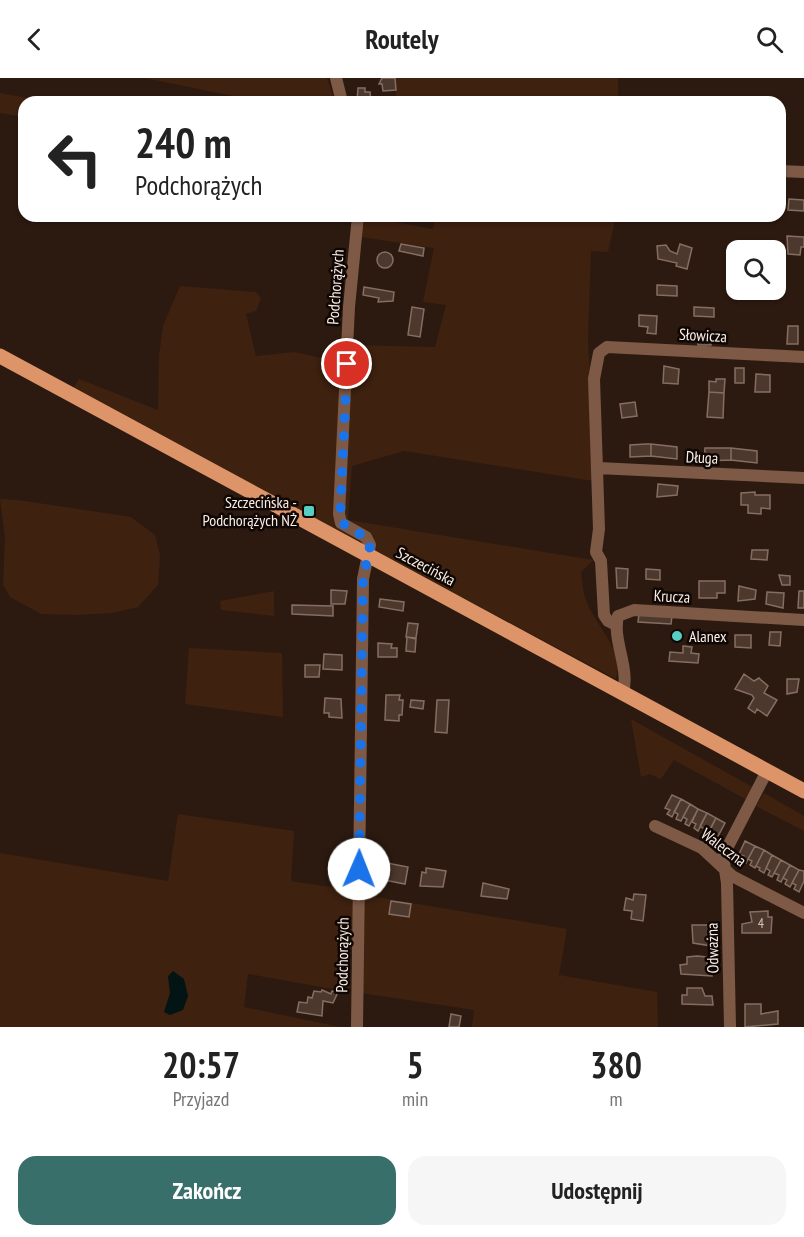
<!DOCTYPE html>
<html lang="pl">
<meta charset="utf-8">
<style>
:root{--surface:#fff;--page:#f6f6f6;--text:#222;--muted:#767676;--accent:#396f6a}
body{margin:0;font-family:"PT Sans Narrow",sans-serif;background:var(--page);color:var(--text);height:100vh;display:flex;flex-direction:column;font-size:22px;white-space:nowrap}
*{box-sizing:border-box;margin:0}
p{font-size:20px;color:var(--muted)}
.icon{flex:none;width:33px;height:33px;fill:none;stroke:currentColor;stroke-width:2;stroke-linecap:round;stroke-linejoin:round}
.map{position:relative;height:949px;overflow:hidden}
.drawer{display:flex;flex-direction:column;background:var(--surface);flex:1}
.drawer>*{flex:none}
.top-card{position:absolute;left:18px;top:18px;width:768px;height:126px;border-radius:18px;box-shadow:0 2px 4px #0004;background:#fff;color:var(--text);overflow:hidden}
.tools{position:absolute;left:726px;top:162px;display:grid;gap:12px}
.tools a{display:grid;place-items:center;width:60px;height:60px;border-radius:12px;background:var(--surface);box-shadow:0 2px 4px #0004;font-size:30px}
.pin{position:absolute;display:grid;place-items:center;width:51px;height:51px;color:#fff;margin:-26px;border:3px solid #fff;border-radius:50%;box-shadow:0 2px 6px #0007}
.me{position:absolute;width:66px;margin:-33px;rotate:1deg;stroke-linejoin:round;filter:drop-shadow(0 0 4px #0008)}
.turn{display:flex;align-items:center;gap:21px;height:126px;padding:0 18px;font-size:27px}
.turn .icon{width:78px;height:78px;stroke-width:2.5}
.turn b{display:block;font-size:42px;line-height:51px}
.eta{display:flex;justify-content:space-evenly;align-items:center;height:102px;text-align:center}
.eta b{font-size:36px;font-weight:700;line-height:42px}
.action{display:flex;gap:12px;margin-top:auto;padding:12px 18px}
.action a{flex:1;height:69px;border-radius:18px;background:var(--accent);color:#fff;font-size:24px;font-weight:700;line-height:69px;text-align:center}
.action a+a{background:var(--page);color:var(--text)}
header{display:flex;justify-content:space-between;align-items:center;height:78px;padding:0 18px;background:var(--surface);font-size:27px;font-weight:700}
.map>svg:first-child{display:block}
.green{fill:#3e210f}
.water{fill:#021413}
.building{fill:#4c382d;stroke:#856e61;stroke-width:1.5}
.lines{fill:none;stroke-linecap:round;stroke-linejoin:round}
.minor{stroke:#7e5a46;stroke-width:12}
.major{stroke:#de9469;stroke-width:15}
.route{stroke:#1a73e8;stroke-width:10;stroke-dasharray:0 18}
.poi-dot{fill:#56cec3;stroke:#0f0704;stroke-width:2}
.labels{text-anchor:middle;stroke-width:5;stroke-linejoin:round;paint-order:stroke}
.number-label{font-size:14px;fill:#cfc0b8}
.street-label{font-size:16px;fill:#fbeee7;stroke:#0f0704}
.poi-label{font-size:16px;fill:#fbeee7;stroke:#0f0704;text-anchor:end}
</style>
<header><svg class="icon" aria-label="back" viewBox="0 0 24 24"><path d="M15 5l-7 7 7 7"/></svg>Routely<svg class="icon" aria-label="search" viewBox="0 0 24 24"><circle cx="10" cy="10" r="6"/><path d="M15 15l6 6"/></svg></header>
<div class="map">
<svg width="804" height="949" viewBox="0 0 804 949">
<rect width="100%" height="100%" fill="#2c1a10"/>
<path class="green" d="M 145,0 L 327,0 L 335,24 L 262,24 Z
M 396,0 L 618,0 L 618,24 L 396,24 Z
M 0,15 L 50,24 L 24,24 L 24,39 L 0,35 Z
M 362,138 L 433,151 L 435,138 L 616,138 L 608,174 L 591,173 L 588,262 L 594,358 L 593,403 L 404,373 L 352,388 L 348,442 L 593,482 L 581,494 C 582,503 583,514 586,522 C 596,549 624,571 616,601 L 72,312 L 79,301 L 158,332 L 159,278 L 163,248 L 180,208 L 256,214 L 261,220 L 256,233 L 246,236 L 256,278 L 295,274 L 352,287 L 352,267 L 435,269 L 446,227 L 423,224 L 434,170 L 361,159 Z
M 0,421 L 18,422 L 131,439 L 155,457 L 160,477 L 158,507 L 138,529 L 112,535 L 76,537 L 41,536 L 10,519 L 3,507 L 5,460 Z
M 274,513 L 274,538 L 221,532 L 220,523 Z
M 189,570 L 282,575 L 283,639 L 185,626 Z
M 631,641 L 754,710 L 747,722 L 674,682 L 661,701 L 650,696 L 641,699 Z
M 764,715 L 804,738 L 804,753 L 756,728 Z
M 178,736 L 294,753 L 291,803 L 355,813 L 349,914 L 248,896 L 244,929 L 340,949 L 0,949 L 0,775 L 168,803 Z
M 370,818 L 567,851 L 559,897 L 657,914 L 658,949 L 472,949 L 474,932 L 361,915 L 363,824 Z"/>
<path class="water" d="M 173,893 L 184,901 L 188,918 L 183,932 L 170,937 L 164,934 L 170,915 L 168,898 Z"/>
<path class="building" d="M 382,0 L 395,0 L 396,12 L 383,13 L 382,6 L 379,6 Z
M 358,10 L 365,10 L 365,14 L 370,14 L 371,24 L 357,24 Z
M 789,121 L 804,122 L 804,133 L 788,132 Z
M 787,158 L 804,159 L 804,169 L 801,169 L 800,177 L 788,176 Z
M 401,166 L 424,170 L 423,178 L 399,173 Z
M 680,166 L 692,170 L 687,191 L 676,188 L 677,185 L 658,181 L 657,168 L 666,167 L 670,173 L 677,176 Z
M377 182a8 8 0 1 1 16 0a8 8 0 1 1-16 0Z
M 657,207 L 677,208 L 677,218 L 657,217 Z
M 364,209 L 394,214 L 393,223 L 378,224 L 379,220 L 363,217 Z
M 412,229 L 424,231 L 420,259 L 408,257 Z
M 694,229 L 714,230 L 714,239 L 694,238 Z
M 639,237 L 657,238 L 656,256 L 647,255 L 648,249 L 639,248 Z
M 788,248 L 798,248 L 798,266 L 787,266 Z
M 697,256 L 711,256 L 711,267 L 698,267 Z
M 664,288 L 679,291 L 678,306 L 663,305 Z
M 735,290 L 744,290 L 744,305 L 735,305 Z
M 756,296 L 770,297 L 770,314 L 755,314 Z
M 716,301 L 725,301 L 724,315 L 709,314 L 709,303 L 716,304 Z
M 709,314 L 724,315 L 723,340 L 707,339 Z
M 635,324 L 637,338 L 622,340 L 620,326 Z
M 646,366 L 651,366 L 651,378 L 630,379 L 630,367 Z
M 651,366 L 677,369 L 677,381 L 651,378 Z
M 705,370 L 731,370 L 731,382 L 704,383 Z
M 731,370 L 757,373 L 757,385 L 731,382 Z
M 658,406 L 678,408 L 677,417 L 657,419 Z
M 755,414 L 755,417 L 770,417 L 770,431 L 761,430 L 761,436 L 748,435 L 748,427 L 741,427 L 741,415 Z
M 752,472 L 768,472 L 767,482 L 751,481 Z
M 616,490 L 628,491 L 627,510 L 617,510 Z
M 646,491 L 660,492 L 660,502 L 646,501 Z
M 779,497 L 790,498 L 790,507 L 782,507 Z
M 699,503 L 725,503 L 725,515 L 717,515 L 717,520 L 699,520 Z
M 739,508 L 756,512 L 755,521 L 738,523 Z
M 331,512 L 347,513 L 345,526 L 331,526 Z
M 799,513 L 804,513 L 804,530 L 798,530 Z
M 767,514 L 784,515 L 783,530 L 766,526 Z
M 380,521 L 404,524 L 403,533 L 379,529 Z
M 292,527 L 333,528 L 333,538 L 292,536 Z
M 639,536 L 672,538 L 671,546 L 638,544 Z
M 408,545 L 418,546 L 416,560 L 406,559 Z
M 770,554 L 781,554 L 780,568 L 769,567 Z
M 735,557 L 751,557 L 751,570 L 735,569 Z
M 407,559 L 416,561 L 415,574 L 406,573 Z
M 378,565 L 392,566 L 391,570 L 397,570 L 397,579 L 378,579 Z
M 683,568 L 692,569 L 691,575 L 699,576 L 698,585 L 669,583 L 670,574 L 683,575 Z
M 324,576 L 342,577 L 342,592 L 323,591 Z
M 305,587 L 320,587 L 319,599 L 305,599 Z
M 744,596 L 754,603 L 759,600 L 761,602 L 768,608 L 764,615 L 777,622 L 767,638 L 757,631 L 755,635 L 748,630 L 754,620 L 752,617 L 735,611 Z
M 787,601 L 799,601 L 797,614 L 787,616 Z
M 386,617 L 400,617 L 399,622 L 403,622 L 402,637 L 399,637 L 399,643 L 385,642 Z
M 325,620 L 341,621 L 342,640 L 329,639 L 329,635 L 324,635 Z
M 411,622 L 424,623 L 423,631 L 410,629 Z
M 437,622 L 449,622 L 447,655 L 435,654 Z
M 672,717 L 681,721 L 672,739 L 667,736 L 670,732 L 665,730 Z
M 681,721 L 690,726 L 681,743 L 676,741 L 678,736 L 674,734 Z
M 690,726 L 698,731 L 689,748 L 685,746 L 687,741 L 683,739 Z
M 698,731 L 707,735 L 698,753 L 694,750 L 696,746 L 692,744 Z
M 707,735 L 716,740 L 707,758 L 702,755 L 704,751 L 700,748 Z
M 716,740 L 725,745 L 716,762 L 711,760 L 713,755 L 709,753 Z
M 745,763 L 755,768 L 746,785 L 741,783 L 744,778 L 739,776 Z
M 755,768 L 764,772 L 755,790 L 750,787 L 752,783 L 748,781 Z
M 764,772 L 772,777 L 764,795 L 759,792 L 760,790 L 756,788 L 755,790 Z
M 772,777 L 781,782 L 772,799 L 768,797 L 770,793 L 766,790 Z
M 781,782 L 790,787 L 781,804 L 777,802 L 779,797 L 774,795 Z
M 387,785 L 408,789 L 405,806 L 384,802 Z
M 790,787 L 799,792 L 790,809 L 785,806 L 787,802 L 783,800 Z
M 426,790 L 446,793 L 443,809 L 420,808 L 422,794 L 426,795 Z
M 799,792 L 804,793 L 804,803 L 799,814 L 794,811 L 796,807 L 792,805 Z
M 483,805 L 509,811 L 507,821 L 481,818 Z
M 634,816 L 646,817 L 643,843 L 631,841 L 632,833 L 624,832 L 626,820 L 633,822 Z
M 391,823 L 411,826 L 409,839 L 389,836 Z
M 768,833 L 768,839 L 772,839 L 771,855 L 742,855 L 742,846 L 752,844 L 750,834 Z
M 692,847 L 708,847 L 712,868 L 693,865 Z
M 697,878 L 707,879 L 707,889 L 712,889 L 712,898 L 681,896 L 680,887 L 687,886 L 687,879 Z
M 687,910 L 702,910 L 705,918 L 712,918 L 713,927 L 682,926 L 682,917 L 687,917 Z
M 322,912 L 331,916 L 332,913 L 338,914 L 333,925 L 323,923 L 322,938 L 297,934 L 299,924 L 307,925 L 308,919 L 312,920 L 314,913 L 321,914 Z
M 745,926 L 761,926 L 761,936 L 778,933 L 778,946 L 745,949 Z
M 451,936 L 461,938 L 459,949 L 449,949 Z"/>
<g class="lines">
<path class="minor" d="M 336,0 L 342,24
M 780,93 L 804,94
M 598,390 L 804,400
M 616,547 L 608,543 L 604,537 L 601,483 L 596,474 L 599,451 L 594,301 L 599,275 L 607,269 L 804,279
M 623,615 C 630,589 612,563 618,538 L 634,532 L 804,542
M 655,748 L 702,770 L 732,798 L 804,835
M 357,949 L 363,501 L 370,467 L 366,459 L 341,445 L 339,436 L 349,229 L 358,138
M 730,949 L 727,805 L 723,778 L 767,693"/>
<path class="major" d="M 0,278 L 804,713"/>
</g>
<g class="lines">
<path class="route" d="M 347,286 L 340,441 C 347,454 366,453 370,468 L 363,501 L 359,791"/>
</g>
<g class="poi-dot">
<rect x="303" y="427" width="12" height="12" rx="3"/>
<circle cx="677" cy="558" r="6"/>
</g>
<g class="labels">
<g class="number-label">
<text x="761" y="850">4</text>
</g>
<g class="street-label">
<text transform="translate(335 209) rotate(-86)" y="6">Podchorążych</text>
<text transform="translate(703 257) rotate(3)" y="6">Słowicza</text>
<text transform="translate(702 379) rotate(3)" y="6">Długa</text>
<text transform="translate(426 488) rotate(28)" y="6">Szczecińska</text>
<text transform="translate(672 518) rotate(3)" y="6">Krucza</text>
<text transform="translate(724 769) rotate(37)" y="6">Waleczna</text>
<text transform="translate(712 870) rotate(-91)" y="6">Odważna</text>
<text transform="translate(342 877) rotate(-89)" y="6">Podchorążych</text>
</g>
<g class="poi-label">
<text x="297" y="430">Szczecińska -<tspan x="297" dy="18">Podchorążych NŻ</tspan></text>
<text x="689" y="564" text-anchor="start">Alanex</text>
</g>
</g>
</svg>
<div class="tools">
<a><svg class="icon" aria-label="search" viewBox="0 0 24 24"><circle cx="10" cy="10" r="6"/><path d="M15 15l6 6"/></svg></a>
</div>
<div class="pin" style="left:347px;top:286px;background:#d93025"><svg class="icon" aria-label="arrive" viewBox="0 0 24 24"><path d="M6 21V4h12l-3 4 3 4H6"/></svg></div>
<svg class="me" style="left:359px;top:791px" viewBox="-20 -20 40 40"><circle r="19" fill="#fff"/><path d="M0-13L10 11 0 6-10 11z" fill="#1a73e8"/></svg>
<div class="top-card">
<div class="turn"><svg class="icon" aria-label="left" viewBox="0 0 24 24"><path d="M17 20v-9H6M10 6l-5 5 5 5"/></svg><div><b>240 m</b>Podchorążych</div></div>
</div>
</div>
<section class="drawer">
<div class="eta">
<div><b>20:57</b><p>Przyjazd</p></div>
<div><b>5</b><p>min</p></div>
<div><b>380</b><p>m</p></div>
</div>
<div class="action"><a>Zakończ</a><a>Udostępnij</a></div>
</section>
